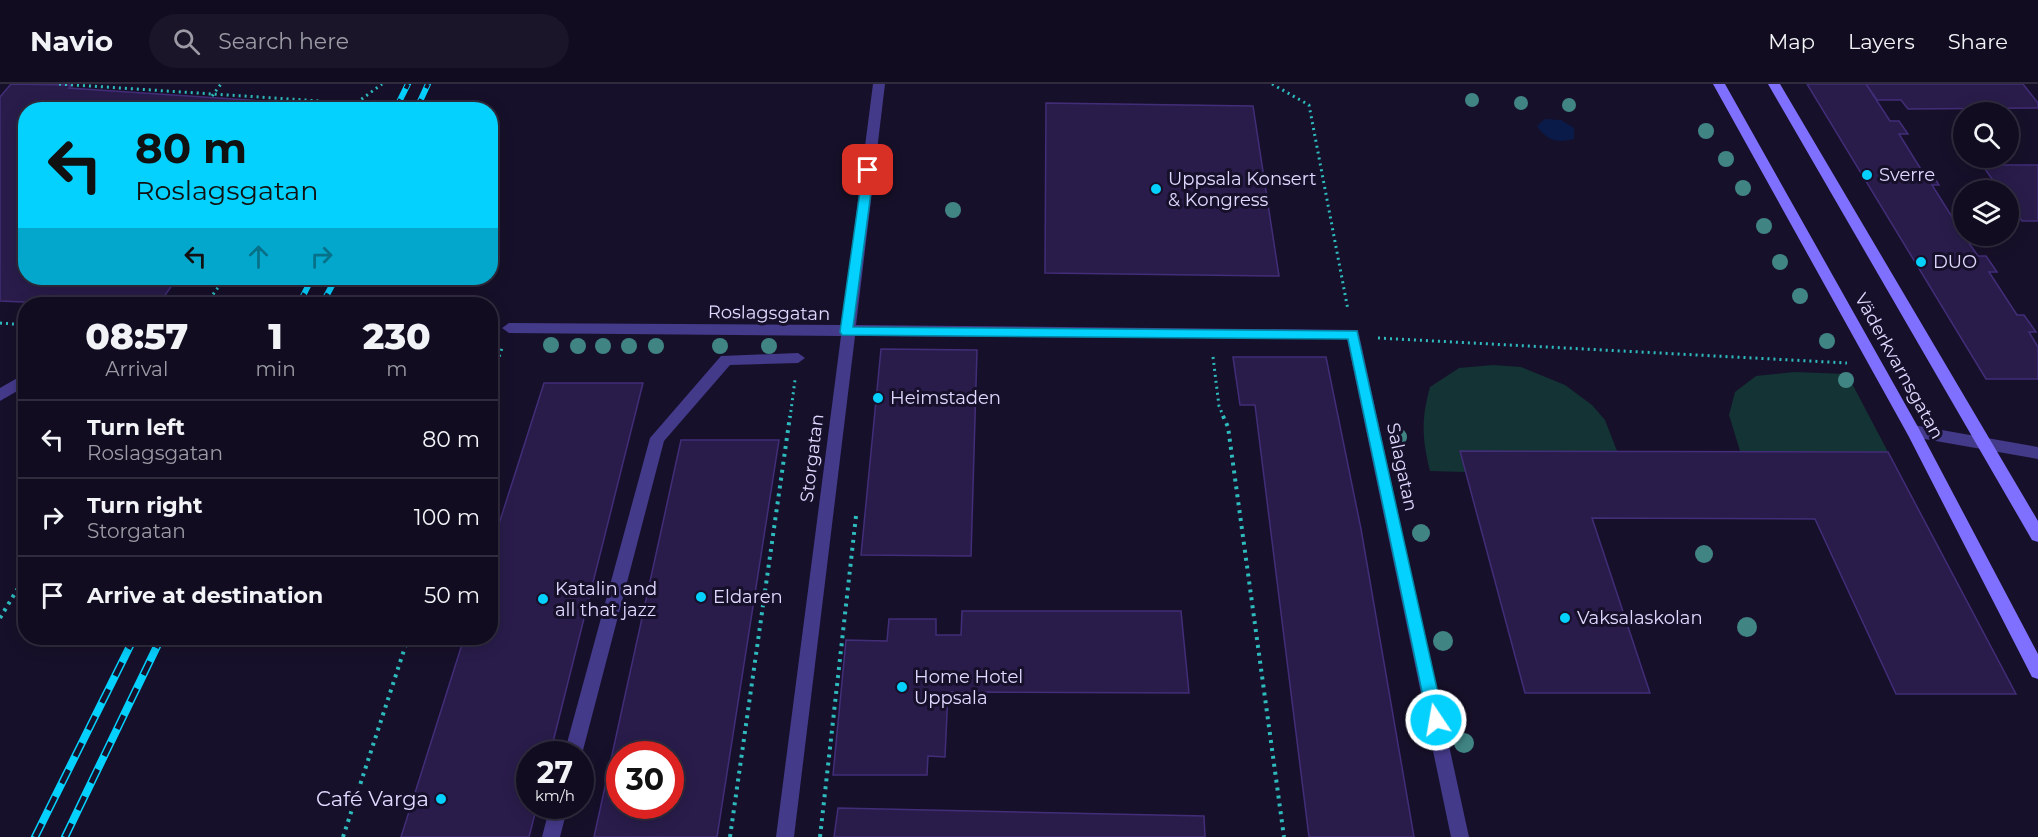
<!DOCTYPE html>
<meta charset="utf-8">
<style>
:root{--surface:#110c20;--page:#1a1529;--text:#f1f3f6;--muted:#9c9ba5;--line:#302c3e}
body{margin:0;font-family:Montserrat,sans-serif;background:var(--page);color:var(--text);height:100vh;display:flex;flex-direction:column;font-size:22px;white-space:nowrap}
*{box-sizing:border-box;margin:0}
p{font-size:20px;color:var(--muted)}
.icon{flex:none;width:33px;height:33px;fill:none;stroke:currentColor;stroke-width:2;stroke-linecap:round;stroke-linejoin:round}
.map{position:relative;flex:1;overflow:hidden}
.side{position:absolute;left:18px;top:213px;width:480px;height:348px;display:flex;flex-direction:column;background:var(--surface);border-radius:24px;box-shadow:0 3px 15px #0003,0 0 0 2px var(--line)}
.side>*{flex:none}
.banner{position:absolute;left:18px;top:18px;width:480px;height:183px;border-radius:24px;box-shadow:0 3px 15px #0003,0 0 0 2px var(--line);background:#05d1ff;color:#111;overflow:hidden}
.controls{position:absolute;left:1953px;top:18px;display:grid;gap:12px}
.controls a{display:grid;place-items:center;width:66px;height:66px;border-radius:50%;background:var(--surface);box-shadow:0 3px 15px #0003,0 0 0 2px var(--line);font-size:30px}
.speed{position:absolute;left:516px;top:657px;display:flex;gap:12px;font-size:30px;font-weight:700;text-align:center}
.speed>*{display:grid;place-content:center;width:78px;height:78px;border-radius:50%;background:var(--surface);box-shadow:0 3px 15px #0003,0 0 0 2px var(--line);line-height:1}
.speed small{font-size:15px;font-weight:400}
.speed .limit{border:9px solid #d22;background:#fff;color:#111}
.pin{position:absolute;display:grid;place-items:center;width:51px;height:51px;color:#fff;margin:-26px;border-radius:12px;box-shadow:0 3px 9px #0006}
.me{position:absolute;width:66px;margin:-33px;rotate:348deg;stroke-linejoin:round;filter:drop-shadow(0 0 4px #0008)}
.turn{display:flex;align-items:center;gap:21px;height:126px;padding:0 18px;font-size:27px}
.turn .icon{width:78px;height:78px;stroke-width:2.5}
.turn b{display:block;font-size:42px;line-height:51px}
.lanes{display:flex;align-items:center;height:57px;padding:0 18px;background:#0003;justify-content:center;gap:30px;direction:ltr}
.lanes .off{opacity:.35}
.eta{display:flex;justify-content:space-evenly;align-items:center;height:102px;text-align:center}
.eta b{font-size:36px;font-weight:800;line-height:42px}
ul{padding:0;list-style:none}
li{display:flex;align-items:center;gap:18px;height:78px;padding:0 18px;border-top:2px solid var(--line)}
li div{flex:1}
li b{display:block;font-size:22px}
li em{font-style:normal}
header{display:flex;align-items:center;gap:36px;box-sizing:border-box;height:84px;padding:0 30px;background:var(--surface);border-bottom:2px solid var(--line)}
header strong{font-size:28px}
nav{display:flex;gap:33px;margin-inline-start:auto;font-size:21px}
.search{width:420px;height:54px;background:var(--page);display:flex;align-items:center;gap:15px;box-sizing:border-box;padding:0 21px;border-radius:33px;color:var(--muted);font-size:22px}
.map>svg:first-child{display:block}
.green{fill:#133334}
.water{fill:#0a1b49}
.building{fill:#291c4b;stroke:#422d78;stroke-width:1.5;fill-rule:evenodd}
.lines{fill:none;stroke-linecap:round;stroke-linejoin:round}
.path-far1{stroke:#2ebbbe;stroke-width:3;stroke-dasharray:2 4;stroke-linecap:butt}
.path{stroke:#2ebbbe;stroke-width:4;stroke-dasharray:3 5;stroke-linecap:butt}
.service{fill:#443a8a;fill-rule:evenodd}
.pedestrian{fill:#443a8a;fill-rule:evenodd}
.minor{fill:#443a8a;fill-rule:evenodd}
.secondary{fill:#8070ff;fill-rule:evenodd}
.rail-far1-casing{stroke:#05d1ff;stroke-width:6}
.rail-casing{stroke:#05d1ff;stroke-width:8}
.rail-far1{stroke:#17102a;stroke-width:4;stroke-dasharray:12;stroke-linecap:butt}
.rail{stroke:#17102a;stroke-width:5;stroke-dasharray:15;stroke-linecap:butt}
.tree{fill:#408484}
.route{fill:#05d1ff;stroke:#0388a6;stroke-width:1.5}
.poi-dot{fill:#05d1ff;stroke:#17102a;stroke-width:2}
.labels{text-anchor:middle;stroke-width:6;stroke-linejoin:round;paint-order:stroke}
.poi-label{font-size:18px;fill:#e1d9ff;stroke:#17102a;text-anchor:start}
.street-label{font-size:18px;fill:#e1d9ff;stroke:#17102a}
.near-poi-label{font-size:21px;fill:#e1d9ff;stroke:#17102a;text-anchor:end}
</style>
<header>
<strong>Navio</strong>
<div class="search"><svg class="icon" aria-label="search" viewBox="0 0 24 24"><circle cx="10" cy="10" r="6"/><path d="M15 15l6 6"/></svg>Search here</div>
<nav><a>Map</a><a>Layers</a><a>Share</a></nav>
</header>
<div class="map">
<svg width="2038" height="753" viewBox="0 0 2038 753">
<rect width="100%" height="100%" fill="#17102a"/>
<path class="green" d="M 1493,281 L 1521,283 L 1565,301 L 1592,321 L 1605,336 L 1617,367 L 1460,367 L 1466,388 L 1430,387 C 1422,354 1421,336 1430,303 L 1459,284 Z
M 1794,288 L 1847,290 L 1888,368 L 1740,367 L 1729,331 L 1735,308 L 1756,292 Z"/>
<path class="water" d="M 1545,35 L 1561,36 L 1574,44 L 1574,55 C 1557,59 1547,57 1537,42 Z"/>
<path class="building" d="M 11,0 L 72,1 L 69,4 L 293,19 L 289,26 L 26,26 L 26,194 L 177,194 L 159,220 L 67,220 L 0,217 L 0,13 Z
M 1807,0 L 1866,0 L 1890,37 L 1899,37 L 1908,50 L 1899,50 L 1922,87 L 1930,87 L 1934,93 L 1939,101 L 1932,101 L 1964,152 L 1978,172 L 1986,172 L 1997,188 L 1989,188 L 2017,231 L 2024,231 L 2036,248 L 2029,248 L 2038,263 L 2038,295 L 1986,295 Z
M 1866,0 L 2023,0 L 2038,19 L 2038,24 L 1908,25 L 1901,16 L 1877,16 Z
M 1046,19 L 1253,22 L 1279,192 L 1045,189 Z
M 1982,81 L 2038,81 L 2038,137 L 2022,137 L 2008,118 L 2008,106 L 2000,106 Z
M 881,265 L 977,266 L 971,472 L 861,471 Z
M 1233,273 L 1326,273 L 1361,445 L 1414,753 L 1309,753 L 1255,321 L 1240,321 Z
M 544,299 L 643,299 L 550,670 L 530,670 L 530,722 L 537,722 L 529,753 L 401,753 L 464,554 L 490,554 L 490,468 Z
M 681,356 L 779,356 L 717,753 L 594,753 ZM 620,670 L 670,670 L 670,722 L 620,722 Z
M 1460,367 L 1888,368 L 2016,610 L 1896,610 L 1815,435 L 1592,434 L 1650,609 L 1525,609 Z
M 962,527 L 1181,527 L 1189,609 L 948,608 L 945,673 L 928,672 L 927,691 L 833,691 L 846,556 L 887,557 L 889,535 L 936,535 L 936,551 L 961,551 Z
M 838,724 L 1204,732 L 1205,753 L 834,753 Z"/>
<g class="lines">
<path class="path-far1" d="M 59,0 L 320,17 L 334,26
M 1272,0 L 1309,21 L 1348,226
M 212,12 L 221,0
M 347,26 L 382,0
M 206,220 L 225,194
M 0,239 L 26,241
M 1378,254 L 1847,279
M 1213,273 L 1219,322 L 1224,334
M 490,301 L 502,264
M 790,334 L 795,296"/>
<path class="path" d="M 1223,332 L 1228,343 L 1284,753
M 0,534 L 26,491
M 343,753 L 408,554
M 730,753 L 790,332
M 820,753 L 856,432"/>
<path class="service" d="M 26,289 L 26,302 L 0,317 L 0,304 Z"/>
<path class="pedestrian" d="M 798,269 L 805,274 L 798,279 L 730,281 L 664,357 L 582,670 L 580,673 L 580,670 L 564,670 L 650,354 L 721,272 Z
M 550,722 L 568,722 L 560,753 L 542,753 Z"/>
<path class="minor" d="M 873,0 L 885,0 L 856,241 L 1358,246 L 1469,753 L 1451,753 L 1347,255 L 855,252 L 794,753 L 776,753 L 841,252 L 509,249 L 502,244 L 509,239 L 842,241 Z
M 1913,341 L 2038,363 L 2038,375 L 1913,353 L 1908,351 L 1906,347 L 1908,343 Z"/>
<path class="secondary" d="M 1713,0 L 1725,0 L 1918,343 L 2038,570 L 2038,595 L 2032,593 L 1908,351 Z
M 1768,0 L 1780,0 L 2038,437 L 2038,458 L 2032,456 Z"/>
<g class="rail-far1-casing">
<path id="rail-far1" d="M 395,26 L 408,0
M 416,26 L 428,0
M 299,220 L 312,194
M 322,220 L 336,194"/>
</g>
<g class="rail-casing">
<path id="rail" d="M 35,753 L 134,554
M 65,753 L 161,554"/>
</g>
<use href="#rail-far1" class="rail-far1"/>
<use href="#rail" class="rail"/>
</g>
<g class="tree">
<circle cx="1472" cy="16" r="7"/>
<circle cx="1521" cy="19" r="7"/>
<circle cx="1569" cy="21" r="7"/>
<circle cx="1706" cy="47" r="8"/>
<circle cx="1726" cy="75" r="8"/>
<circle cx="1743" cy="104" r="8"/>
<circle cx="953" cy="126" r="8"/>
<circle cx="1764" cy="142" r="8"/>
<circle cx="1780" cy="178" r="8"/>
<circle cx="1800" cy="212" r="8"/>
<circle cx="1827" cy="257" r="8"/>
<circle cx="551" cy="261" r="8"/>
<circle cx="578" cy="262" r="8"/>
<circle cx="603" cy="262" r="8"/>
<circle cx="629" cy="262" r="8"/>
<circle cx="656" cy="262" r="8"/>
<circle cx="720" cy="262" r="8"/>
<circle cx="769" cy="262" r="8"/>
<circle cx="1846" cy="296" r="8"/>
<circle cx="1398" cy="353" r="9"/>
<circle cx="1421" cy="449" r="9"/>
<circle cx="1704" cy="470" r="9"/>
<circle cx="1747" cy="543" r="10"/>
<circle cx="1443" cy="557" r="10"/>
<circle cx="1464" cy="659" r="10"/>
</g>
<path class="route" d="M 868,82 L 874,86 L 853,243 L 1357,247 L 1444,636 L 1441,642 L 1436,644 L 1430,642 L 1428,636 L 1348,255 L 842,251 L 840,248 L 863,86 Z"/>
<g class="poi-dot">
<circle cx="1867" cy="91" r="6"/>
<circle cx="1156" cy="105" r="6"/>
<circle cx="1921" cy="178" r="6"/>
<circle cx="878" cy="314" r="6"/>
<circle cx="701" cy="513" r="6"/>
<circle cx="543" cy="515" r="6"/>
<circle cx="1565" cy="534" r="6"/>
<circle cx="902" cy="603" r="6"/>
<circle cx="441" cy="715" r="6"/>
</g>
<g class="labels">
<g class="poi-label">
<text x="1879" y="97">Sverre</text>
<text x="1168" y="101">Uppsala Konsert<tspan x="1168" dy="21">&amp; Kongress</tspan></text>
<text x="1933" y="184">DUO</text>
<text x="890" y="320">Heimstaden</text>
<text x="555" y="511">Katalin and<tspan x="555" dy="21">all that jazz</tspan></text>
<text x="713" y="519">Eldaren</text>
<text x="1577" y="540">Vaksalaskolan</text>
<text x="914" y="599">Home Hotel<tspan x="914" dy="21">Uppsala</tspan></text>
</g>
<g class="street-label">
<text transform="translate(769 229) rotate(1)" y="6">Roslagsgatan</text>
<text transform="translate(1899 282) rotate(61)" y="6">Väderkvarnsgatan</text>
<text transform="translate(812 374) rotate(-83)" y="6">Storgatan</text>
<text transform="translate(1402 383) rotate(78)" y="6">Salagatan</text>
</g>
<g class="near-poi-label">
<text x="429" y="722">Café Varga</text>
</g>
</g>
</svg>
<div class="controls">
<a><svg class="icon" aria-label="search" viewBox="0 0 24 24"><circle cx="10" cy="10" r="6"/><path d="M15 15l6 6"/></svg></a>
<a><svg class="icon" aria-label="layers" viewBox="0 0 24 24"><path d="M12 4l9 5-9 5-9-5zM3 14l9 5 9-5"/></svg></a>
</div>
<div class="speed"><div>27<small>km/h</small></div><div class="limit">30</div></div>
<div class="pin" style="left:868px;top:86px;background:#d93025"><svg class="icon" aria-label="arrive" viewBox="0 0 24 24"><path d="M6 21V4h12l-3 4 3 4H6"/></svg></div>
<svg class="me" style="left:1436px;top:636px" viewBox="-20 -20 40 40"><circle r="17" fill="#05d1ff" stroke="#fff" stroke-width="3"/><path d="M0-11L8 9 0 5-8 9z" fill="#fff"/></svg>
<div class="banner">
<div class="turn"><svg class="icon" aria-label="left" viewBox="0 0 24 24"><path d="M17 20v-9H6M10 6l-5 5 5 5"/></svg><div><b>80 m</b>Roslagsgatan</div></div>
<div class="lanes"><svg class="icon" aria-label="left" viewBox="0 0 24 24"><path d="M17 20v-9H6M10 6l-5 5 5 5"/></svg><svg class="icon off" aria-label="ahead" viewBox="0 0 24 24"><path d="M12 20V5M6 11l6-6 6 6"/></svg><svg class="icon off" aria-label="right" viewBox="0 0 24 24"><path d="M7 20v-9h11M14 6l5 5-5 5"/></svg></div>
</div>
<section class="side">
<div class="eta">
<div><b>08:57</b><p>Arrival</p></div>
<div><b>1</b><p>min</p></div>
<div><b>230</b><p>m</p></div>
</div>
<ul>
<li><svg class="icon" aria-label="left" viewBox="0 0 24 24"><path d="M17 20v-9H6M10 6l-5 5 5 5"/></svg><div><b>Turn left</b><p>Roslagsgatan</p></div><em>80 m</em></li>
<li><svg class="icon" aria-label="right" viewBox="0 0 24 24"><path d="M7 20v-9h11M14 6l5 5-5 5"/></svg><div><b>Turn right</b><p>Storgatan</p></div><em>100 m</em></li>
<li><svg class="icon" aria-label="arrive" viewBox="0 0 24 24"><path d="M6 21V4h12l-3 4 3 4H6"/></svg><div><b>Arrive at destination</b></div><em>50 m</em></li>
</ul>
</section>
</div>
